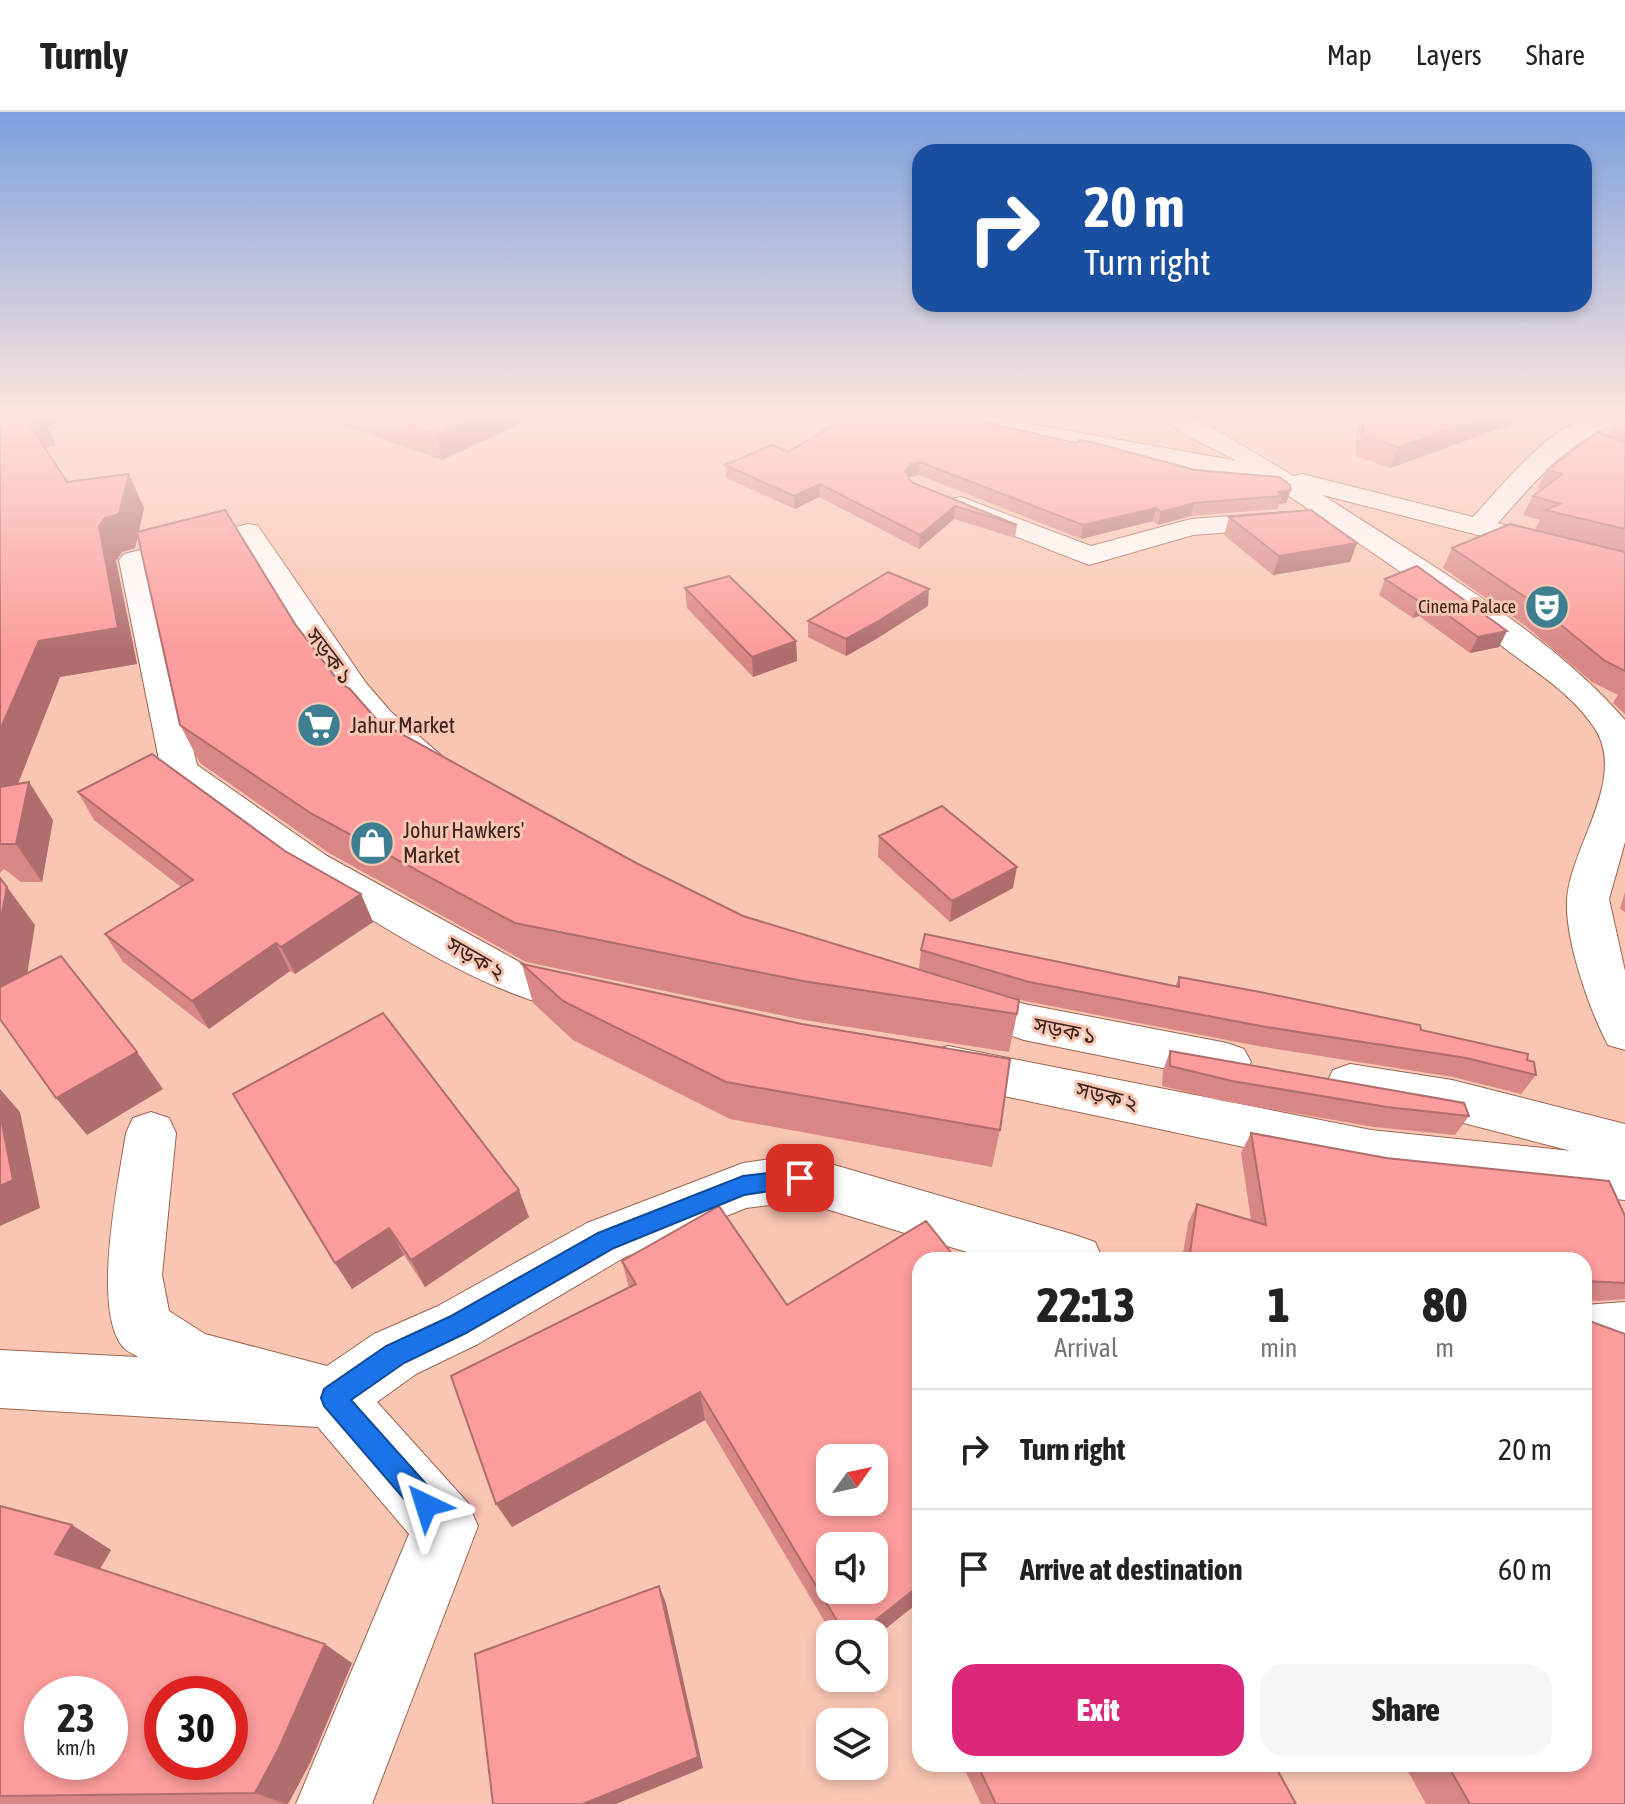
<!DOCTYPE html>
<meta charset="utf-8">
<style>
:root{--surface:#fff;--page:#f6f6f6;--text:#222;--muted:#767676;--line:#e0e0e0;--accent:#db2777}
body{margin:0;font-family:"Asap Condensed","Noto Sans Bengali",sans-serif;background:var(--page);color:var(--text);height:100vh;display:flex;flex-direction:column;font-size:30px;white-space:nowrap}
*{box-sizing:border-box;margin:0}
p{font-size:26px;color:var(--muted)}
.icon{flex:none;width:44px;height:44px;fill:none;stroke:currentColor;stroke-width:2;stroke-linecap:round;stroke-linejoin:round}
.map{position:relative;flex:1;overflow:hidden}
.drawer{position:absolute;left:912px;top:1140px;width:680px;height:520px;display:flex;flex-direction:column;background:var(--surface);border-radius:24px;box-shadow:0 4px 12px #0003}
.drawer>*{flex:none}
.top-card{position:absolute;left:912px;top:32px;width:680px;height:168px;border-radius:24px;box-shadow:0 4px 12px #0003;background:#1a4fa0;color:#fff;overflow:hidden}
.needle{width:52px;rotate:57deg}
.controls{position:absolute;left:816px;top:1332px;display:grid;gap:16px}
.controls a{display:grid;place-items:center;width:72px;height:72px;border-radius:16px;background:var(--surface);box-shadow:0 4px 12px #0003;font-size:40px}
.speed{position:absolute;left:24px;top:1564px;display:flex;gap:16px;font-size:40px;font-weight:700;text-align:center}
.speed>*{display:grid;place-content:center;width:104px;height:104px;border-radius:50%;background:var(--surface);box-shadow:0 4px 12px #0003;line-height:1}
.speed small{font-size:20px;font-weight:400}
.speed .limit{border:12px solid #d22;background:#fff;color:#111}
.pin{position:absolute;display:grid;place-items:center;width:68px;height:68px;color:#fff;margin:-34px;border-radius:16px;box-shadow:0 4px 12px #0006}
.me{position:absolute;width:88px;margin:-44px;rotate:319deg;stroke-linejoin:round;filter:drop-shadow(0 0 6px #0008)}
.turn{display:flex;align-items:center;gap:28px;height:168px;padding:0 40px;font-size:36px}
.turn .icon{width:104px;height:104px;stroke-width:2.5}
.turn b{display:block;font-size:56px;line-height:68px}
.eta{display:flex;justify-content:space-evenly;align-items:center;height:136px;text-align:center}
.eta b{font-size:48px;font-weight:800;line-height:56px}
.primary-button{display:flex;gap:16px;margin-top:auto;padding:16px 40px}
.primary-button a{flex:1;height:92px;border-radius:24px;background:var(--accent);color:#fff;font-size:32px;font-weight:800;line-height:92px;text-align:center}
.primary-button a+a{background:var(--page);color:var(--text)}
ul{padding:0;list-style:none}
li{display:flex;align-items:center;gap:24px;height:120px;padding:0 40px;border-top:2px solid var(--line)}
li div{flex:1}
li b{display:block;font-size:30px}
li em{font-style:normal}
header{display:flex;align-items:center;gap:48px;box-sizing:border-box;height:112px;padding:0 40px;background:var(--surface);border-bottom:2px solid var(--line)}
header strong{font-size:38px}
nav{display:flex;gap:44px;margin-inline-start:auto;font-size:28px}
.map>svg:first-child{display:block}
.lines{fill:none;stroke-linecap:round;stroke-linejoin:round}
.minor-casing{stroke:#9d6450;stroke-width:2}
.major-casing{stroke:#9d6450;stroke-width:2}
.minor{fill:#fff;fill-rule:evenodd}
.major{fill:#fff;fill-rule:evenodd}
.wall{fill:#d98686}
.shaded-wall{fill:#b06d6d}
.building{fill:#fc9c9c;stroke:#b06d6d;stroke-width:2;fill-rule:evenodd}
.route{fill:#1a73e8;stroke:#114b97;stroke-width:2}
.labels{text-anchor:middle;stroke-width:6;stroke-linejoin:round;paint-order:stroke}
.far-poi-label{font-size:18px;fill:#3b231b;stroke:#fac6b4;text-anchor:end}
.street-label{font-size:22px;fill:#3b231b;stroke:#fac6b4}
.poi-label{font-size:22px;fill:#3b231b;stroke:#fac6b4;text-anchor:start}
</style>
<header>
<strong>Turnly</strong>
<nav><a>Map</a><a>Layers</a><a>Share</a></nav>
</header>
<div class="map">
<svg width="1625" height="1692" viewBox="0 0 1625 1692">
<rect width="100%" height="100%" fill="#fac6b4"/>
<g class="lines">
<g class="minor-casing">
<path id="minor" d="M 945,303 L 980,303 L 1272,355 L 1285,363 L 1272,371 L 984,319 L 949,308 Z
M 1593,303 L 1625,303 L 1625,308 C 1566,328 1531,374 1491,419 L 1471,419 L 1467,413 L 1471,407 C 1506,370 1542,320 1593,303 Z
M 961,385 L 1091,434 L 1191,407 L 1286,400 L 1296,402 L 1300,408 L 1296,414 L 1286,416 L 1193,423 L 1089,453 L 951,399 L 947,393 L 951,387 Z
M 248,412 L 258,414 L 366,571 L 391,600 L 450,651 L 445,659 C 379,676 271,481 240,430 L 150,453 L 197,653 L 327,744 L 525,853 L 602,871 L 609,883 L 602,895 C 512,923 244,723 167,666 L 161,658 L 119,448 L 124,442 Z
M 959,872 L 1024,892 L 1227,931 L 1244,937 L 1251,950 L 1244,963 L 1227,969 L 1024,928 L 943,901 L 936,889 L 943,877 Z
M 948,934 L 1371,1018 L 1571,1039 L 1452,1008 L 1333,986 L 1326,972 L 1333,958 L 1350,952 L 1452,968 L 1625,1012 L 1625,1088 L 1371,1062 L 948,972 L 931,967 L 924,953 L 931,939 Z
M 151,1000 L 169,1006 L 176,1021 L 162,1163 L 169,1199 L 205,1222 L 327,1254 L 374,1222 L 438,1194 L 587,1111 L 743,1051 L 800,1043 L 1075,1123 L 1095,1130 L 1103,1148 L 993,1148 L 800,1089 L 746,1096 L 625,1145 L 478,1232 L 416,1262 L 377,1290 L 468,1391 L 478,1414 L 372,1692 L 296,1692 L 409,1422 L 318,1315 L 0,1296 L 0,1238 L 138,1245 C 134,1242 126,1239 123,1235 C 91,1197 119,1068 126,1021 L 133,1006 Z
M 1625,1190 L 1625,1246 L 1584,1249 L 1584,1193 Z"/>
</g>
<g class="major-casing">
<path id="major" d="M 1161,303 L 1190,303 L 1294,364 L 1302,362 L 1625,443 L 1625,461 L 1323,383 C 1423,449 1547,518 1625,608 L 1625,730 L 1609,787 L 1625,859 L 1625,938 L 1608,933 C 1589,897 1565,828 1567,788 C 1570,736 1625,671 1597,620 C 1576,585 1539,562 1507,538 C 1421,471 1329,411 1238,350 C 1218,337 1174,321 1161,303 Z"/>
</g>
<use href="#minor" class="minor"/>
<use href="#major" class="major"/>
</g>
<path class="wall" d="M 0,303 L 47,314 L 56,333 L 45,336 L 67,370 L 144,396 L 139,419 L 295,512 L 340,571 L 378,609 L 638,752 L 743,804 L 1017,902 L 1009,940 L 804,908 L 526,850 L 329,741 L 200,651 L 180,613 L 138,423 L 135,436 L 122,440 L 116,449 L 137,552 L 60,565 L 18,672 L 53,708 L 42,770 L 21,770 L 4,757 L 0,761 Z
M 335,303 L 519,303 L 521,311 L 442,348 L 337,311 Z
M 1346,303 L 1537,303 L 1390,356 L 1356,344 L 1356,320 L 1360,308 Z
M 1625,303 L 1625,602 L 1613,591 L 1618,583 L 1592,570 L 1523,512 L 1443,456 L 1452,436 L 1535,417 L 1540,408 L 1523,403 L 1533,384 L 1540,378 L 1537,377 L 1547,358 L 1614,326 L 1608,323 L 1617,304 Z
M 985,310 L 1195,358 L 1291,378 L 1286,391 L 1279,392 L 1278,397 L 1191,404 L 1158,413 L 1153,409 L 1081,427 L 919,363 L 910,365 L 909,367 L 911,370 L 1017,413 L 1015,426 L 954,407 L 919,437 L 819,385 L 795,397 L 726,366 L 725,353 L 788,340 Z
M 1229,405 L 1357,431 L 1350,450 L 1273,463 L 1224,423 Z
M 1417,454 L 1499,535 L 1470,541 L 1419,504 L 1413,506 L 1379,483 L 1385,467 Z
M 685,476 L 796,529 L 797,549 L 753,565 L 687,496 Z
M 928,494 L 876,527 L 846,544 L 808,525 L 808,509 Z
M 78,680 L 285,739 L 361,782 L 373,810 L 295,862 L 290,859 L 209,917 L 123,850 L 105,822 L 181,775 L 94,708 Z
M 879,724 L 1013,776 L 950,810 L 878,745 Z
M 1625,780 L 1625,800 L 1620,797 Z
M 921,838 L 1175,875 L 1179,865 L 1421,918 L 1527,948 L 1536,963 L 1521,982 L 1453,965 L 1258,934 L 1025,889 L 919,857 Z
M 522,852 L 1000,1018 L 992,1055 L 730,1007 L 573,928 L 533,891 Z
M 1170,939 L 1469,1004 L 1455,1023 L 1374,1015 L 1223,989 L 1162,974 L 1163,959 Z
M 233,982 L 529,1105 L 425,1175 L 404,1143 L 352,1177 L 335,1151 Z
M 1251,1021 L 1625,1104 L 1625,1187 L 1599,1189 L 1584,1188 L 1584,1148 L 1182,1148 L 1188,1111 L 1197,1092 L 1251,1108 L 1241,1041 Z
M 920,1148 L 920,1489 L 874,1526 L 874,1522 L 832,1522 L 705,1308 L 512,1415 L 629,1176 L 622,1149 L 787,1193 Z
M 0,1394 L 72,1413 L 111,1438 L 100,1457 L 352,1551 L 310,1651 L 288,1692 L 0,1692 Z
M 962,1652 L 1274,1652 L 1296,1692 L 981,1692 Z
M 1404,1652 L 1584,1652 L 1625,1692 L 1426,1692 Z"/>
<path class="shaded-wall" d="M 33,303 L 90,303 L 47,314 L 56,333 L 41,337 L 25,305 Z
M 479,303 L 519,303 L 521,311 L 442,348 L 435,322 Z
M 1489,303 L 1537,303 L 1390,356 L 1398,335 Z
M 920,350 L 919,363 L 910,365 L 904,372 L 905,359 L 911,352 Z
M 129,362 L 144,396 L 135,436 L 122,440 L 116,449 L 137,552 L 60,565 L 0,717 L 0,618 L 39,529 L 99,414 Z
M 820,372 L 819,385 L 795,397 L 794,384 Z
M 1291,378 L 1286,391 L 1279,392 L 1282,384 L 1278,380 Z
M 1194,391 L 1191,404 L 1158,413 L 1161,400 Z
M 955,394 L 954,407 L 919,437 L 920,423 Z
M 1156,396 L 1153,409 L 1081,427 L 1083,413 Z
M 1357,431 L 1350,450 L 1273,463 L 1279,444 Z
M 929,477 L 928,494 L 876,527 L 846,544 L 846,527 Z
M 1427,488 L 1419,504 L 1413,506 L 1420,490 Z
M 1507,519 L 1499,535 L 1470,541 L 1478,525 Z
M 796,529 L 797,549 L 753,565 L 752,545 Z
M 29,670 L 53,708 L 42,770 L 16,732 Z
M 1017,755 L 1013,776 L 950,810 L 952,789 Z
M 7,775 L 35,813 L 18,920 L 0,899 L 0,812 Z
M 361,782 L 373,810 L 295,862 L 281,835 Z
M 276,831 L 290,859 L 209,917 L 192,889 Z
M 137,940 L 163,977 L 87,1023 L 56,986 Z
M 0,977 L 20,1000 L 40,1096 L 0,1114 Z
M 519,1078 L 529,1105 L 425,1175 L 411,1148 Z
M 389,1116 L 404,1143 L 352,1177 L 335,1151 Z
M 700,1280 L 705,1308 L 512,1415 L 496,1392 Z
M 72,1413 L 111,1438 L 95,1465 L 55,1442 Z
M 920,1473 L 920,1489 L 874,1526 L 874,1522 L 858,1522 Z
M 659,1474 L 666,1491 L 703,1656 L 616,1692 L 583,1692 Z
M 325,1532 L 352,1551 L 310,1651 L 288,1692 L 286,1692 L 255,1681 Z"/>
<path class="building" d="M 0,303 L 33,303 L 25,305 L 67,370 L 129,362 L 119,402 L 105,406 L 99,414 L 118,516 L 39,529 L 0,618 Z
M 380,303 L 479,303 L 435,322 Z
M 851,303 L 963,303 L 985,310 L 1076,331 L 1080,328 L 1099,332 L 1195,358 L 1279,365 L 1290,373 L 1291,378 L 1278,380 L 1282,384 L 1194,391 L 1161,400 L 1156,396 L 1083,413 L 920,350 L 911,352 L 905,359 L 911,370 L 1017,413 L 955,394 L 920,423 L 820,372 L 794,384 L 725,353 L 772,333 L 788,340 Z
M 1363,303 L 1489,303 L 1398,335 L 1363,324 Z
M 1619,303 L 1625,303 L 1625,308 L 1617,304 Z
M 1597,320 L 1625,330 L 1625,417 L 1545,398 L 1560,392 L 1533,384 L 1562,362 L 1547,358 Z
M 225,398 L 295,512 L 340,571 L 350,577 L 378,609 L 638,752 L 743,804 L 1019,888 L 1017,902 L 803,869 L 515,811 L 312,702 L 180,613 L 137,420 Z
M 1311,398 L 1357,431 L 1279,444 L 1229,405 Z
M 1510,412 L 1625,440 L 1625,559 L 1605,549 L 1534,491 L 1452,436 Z
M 1417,454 L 1507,519 L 1478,525 L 1427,488 L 1420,490 L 1385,467 Z
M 888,460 L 929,477 L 877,510 L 846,527 L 808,509 Z
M 729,464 L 796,529 L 752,545 L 685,476 Z
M 152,642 L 285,739 L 361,782 L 281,835 L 276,831 L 192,889 L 105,822 L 193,768 L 78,680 Z
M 29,670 L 16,732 L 0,732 L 0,675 Z
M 942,694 L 1017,755 L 952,789 L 879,724 Z
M 0,766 L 7,775 L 0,812 Z
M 925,822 L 1179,875 L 1179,865 L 1260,880 L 1420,913 L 1421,918 L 1528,942 L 1527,948 L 1534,950 L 1536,963 L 1466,946 L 1266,915 L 1029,870 L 921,838 Z
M 61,844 L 137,940 L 56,986 L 0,907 L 0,875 Z
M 522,852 L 802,912 L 1010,947 L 1000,1018 L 726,970 L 563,889 Z
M 383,901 L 519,1078 L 411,1148 L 389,1116 L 335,1151 L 233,982 Z
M 1170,939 L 1464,991 L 1469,1004 L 1387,995 L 1232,969 L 1170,954 Z
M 0,1001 L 13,1068 L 0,1074 Z
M 1251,1021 L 1386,1046 L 1609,1069 L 1625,1104 L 1625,1171 L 1584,1169 L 1584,1148 L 1189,1148 L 1197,1092 L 1266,1113 Z
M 719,1094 L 787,1193 L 926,1109 L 957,1148 L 920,1148 L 920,1473 L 858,1522 L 845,1522 L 700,1280 L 496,1392 L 451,1264 L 636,1172 L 622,1149 ZM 830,1346 L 874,1346 L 874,1390 L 830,1390 ZM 830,1434 L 874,1434 L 874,1478 L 830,1478 Z
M 1584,1207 L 1625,1222 L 1625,1692 L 1470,1692 L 1447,1652 L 1584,1652 Z
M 0,1394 L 72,1413 L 55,1442 L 325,1532 L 279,1636 L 255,1681 L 0,1684 ZM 42,1582 L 110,1582 L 110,1650 L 42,1650 ZM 162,1582 L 230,1582 L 230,1650 L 162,1650 Z
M 659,1474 L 698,1645 L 583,1692 L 493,1692 L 475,1542 Z
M 977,1652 L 1274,1652 L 1296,1692 L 996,1692 Z"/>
<linearGradient id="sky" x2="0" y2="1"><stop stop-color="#7da0de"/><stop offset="0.56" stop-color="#fde5dd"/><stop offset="1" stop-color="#fde5dd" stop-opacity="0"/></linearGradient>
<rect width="1625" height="540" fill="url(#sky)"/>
<path class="route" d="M 800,1057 L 808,1060 L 811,1066 L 808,1073 L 744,1083 L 614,1136 L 466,1221 L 404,1251 L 351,1288 L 436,1383 L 439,1393 L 436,1402 L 426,1406 L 417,1402 L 324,1294 L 321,1286 L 324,1277 L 386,1234 L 449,1205 L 598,1121 L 743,1064 Z"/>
<defs>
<g id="theatre-disc" transform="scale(2.3)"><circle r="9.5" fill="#3d7e91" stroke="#fac6b4"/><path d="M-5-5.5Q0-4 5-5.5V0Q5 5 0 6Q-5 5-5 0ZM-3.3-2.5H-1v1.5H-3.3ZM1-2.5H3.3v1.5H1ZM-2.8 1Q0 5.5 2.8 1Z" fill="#fff"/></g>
<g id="supermarket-disc" transform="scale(2.3)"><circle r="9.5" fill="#3d7e91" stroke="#fac6b4"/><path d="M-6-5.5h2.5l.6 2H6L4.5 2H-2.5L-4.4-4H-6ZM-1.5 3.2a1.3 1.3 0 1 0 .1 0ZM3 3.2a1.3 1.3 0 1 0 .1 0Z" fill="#fff"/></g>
<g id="shop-disc" transform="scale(2.3)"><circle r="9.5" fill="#3d7e91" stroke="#fac6b4"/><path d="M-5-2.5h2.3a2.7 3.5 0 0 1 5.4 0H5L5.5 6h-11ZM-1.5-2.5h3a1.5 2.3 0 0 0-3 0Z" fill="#fff"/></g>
</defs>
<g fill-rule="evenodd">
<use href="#theatre-disc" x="1547" y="495"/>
<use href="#supermarket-disc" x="319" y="613"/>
<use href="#shop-disc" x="372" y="731"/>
</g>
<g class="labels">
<g class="far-poi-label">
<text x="1516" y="501">Cinema Palace</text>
</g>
<g class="street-label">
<text transform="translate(330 544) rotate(53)" y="8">সড়ক ১</text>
<text transform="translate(476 846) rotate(30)" y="8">সড়ক ২</text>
<text transform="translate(1065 918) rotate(11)" y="8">সড়ক ১</text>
<text transform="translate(1107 984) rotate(14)" y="8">সড়ক ২</text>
</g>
<g class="poi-label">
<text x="350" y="621">Jahur Market</text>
<text x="403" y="726">Johur Hawkers'<tspan x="403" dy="25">Market</tspan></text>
</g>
</g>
</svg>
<div class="controls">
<a><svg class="needle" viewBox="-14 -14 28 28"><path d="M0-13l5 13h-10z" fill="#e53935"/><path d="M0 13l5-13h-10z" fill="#767676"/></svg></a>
<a><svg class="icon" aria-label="sound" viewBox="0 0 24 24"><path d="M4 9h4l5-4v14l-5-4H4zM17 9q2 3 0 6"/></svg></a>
<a><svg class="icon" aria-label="search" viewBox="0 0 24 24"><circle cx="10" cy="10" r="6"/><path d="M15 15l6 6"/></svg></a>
<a><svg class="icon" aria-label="layers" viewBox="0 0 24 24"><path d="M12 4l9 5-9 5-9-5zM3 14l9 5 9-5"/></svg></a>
</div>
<div class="speed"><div>23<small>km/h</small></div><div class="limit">30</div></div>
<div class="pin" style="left:800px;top:1066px;background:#d93025"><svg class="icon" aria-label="arrive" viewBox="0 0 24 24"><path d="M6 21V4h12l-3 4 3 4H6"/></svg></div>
<svg class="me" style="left:426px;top:1393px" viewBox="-20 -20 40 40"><path d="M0-17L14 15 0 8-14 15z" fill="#1a73e8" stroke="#fff" stroke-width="4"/></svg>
<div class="top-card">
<div class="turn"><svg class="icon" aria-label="right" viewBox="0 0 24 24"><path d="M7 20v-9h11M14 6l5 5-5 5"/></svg><div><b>20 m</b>Turn right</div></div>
</div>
<section class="drawer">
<div class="eta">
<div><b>22:13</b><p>Arrival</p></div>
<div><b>1</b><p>min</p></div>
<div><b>80</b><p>m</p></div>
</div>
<ul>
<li><svg class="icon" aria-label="right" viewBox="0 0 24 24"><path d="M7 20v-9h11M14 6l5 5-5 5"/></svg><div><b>Turn right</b></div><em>20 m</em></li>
<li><svg class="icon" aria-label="arrive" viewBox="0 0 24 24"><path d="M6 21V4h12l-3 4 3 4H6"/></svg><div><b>Arrive at destination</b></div><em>60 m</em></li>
</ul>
<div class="primary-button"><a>Exit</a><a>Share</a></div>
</section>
</div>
